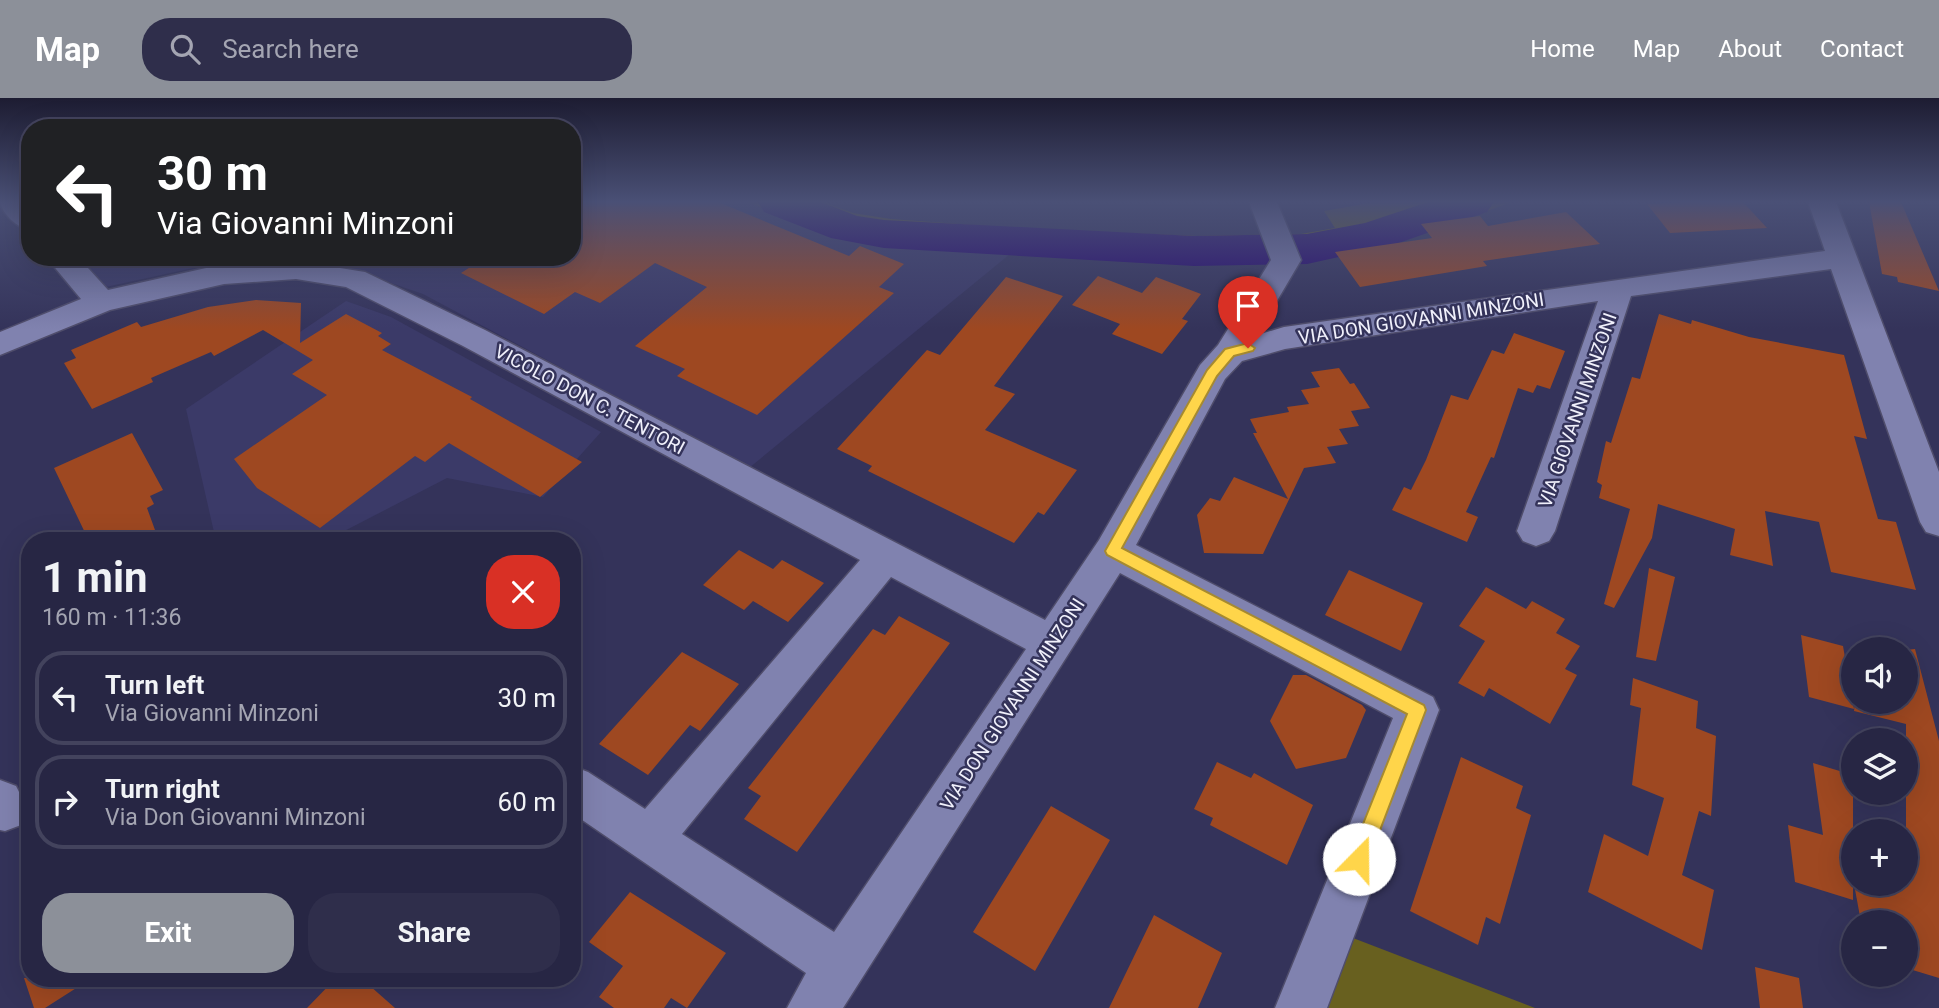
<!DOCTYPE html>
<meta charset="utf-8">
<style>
:root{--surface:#272644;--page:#2f2e4b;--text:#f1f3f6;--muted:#a4a5b2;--line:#43435d;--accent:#8c9099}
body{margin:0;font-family:Roboto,sans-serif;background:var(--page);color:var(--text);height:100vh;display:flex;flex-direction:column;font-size:26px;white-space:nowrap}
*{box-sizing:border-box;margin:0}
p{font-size:23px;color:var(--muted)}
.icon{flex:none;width:38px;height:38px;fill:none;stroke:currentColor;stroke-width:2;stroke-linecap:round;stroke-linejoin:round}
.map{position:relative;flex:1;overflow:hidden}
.sheet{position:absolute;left:21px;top:434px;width:560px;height:455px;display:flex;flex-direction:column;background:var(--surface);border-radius:28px;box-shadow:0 7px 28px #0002,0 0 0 2px var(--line)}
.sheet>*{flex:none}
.hud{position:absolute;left:21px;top:21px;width:560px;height:147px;border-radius:28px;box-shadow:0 7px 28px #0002,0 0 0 2px var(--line);background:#202124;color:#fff;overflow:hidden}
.tools{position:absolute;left:1841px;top:539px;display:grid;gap:14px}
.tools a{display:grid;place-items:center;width:77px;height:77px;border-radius:50%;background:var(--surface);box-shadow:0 7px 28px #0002,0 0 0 2px var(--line);font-size:35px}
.pin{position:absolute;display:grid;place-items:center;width:60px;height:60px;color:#fff;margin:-72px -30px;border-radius:50% 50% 50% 0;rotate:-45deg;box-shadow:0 0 7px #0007}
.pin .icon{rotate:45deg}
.me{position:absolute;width:77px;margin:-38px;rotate:22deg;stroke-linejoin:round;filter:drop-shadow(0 0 5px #0008)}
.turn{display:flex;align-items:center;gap:24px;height:147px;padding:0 21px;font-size:32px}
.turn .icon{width:91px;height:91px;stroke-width:2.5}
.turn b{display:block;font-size:49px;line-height:60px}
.round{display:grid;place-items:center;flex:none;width:74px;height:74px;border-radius:28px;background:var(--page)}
.summary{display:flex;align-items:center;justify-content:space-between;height:119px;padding:0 21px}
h1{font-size:42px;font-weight:700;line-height:52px}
.button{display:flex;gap:14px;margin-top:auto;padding:14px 21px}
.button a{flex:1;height:80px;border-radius:28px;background:var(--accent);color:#fff;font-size:28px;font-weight:700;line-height:80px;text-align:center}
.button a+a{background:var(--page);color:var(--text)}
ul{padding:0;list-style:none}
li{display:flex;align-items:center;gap:21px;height:94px;margin:0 14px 10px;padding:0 7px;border:4px solid var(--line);border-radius:28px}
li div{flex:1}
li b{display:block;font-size:26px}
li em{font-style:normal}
header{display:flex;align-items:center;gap:42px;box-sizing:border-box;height:98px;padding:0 35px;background:var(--accent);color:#fff}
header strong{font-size:33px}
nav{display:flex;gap:38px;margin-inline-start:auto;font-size:24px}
.search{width:490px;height:63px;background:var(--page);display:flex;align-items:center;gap:18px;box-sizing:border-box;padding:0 24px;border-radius:28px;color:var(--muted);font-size:26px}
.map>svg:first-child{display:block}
.built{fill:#3b3a68}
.green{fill:#68601f}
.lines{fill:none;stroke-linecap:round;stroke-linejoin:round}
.river{fill:#25036f;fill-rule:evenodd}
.building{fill:#9e4821}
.minor-casing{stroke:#4f4d6b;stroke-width:3}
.minor{fill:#8082af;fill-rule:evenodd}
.route{fill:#ffd54a;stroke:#a68a30;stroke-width:2}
.labels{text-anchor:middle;stroke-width:5;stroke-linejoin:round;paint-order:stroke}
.street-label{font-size:19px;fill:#f0f0fb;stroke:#34335a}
</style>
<header>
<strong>Map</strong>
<div class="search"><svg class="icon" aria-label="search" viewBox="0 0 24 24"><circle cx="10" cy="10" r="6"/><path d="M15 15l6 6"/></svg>Search here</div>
<nav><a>Home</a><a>Map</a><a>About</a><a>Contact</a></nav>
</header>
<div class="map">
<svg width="1939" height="910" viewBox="0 0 1939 910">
<rect width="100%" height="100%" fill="#34335a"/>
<path class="built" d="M 572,104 L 748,104 L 835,139 L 1010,156 L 749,370 L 423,196 L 341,168 L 303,159 L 572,159 Z
M 85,159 L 283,159 L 207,167 L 78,195 Z
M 346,203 L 391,219 L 601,334 L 543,399 L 447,380 L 325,443 L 216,443 L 186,311 Z"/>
<path class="green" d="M 748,104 L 822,104 L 853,115 L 891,121 L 1013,130 L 1196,138 L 1301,136 L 1335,130 L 1324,113 L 1375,104 L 1512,104 L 1397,145 L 1364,154 L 1315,162 L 1201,165 L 1008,156 L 881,147 L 835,139 Z
M 1340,835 L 1535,910 L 1318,910 Z"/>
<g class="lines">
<path class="river" d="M 758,104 L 821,104 L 857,118 L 884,122 L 1194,138 L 1307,136 L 1365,125 L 1428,104 L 1494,104 L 1487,114 L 1393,147 L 1307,166 L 1194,168 L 884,150 L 831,140 L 764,114 Z"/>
</g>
<path class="building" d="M 572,104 L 718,104 L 849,158 L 860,148 L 904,166 L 879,189 L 894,195 L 757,317 L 677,278 L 685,271 L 635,248 L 707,189 L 655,165 L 600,205 L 575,194 L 544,216 L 461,175 L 486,159 L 572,159 Z
M 1692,104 L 1743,104 L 1767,130 L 1670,135 L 1647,106 Z
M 1869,104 L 1901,104 L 1939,193 L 1898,184 L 1897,179 L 1882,176 Z
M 1566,114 L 1600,146 L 1483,163 L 1487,168 L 1360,189 L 1335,154 L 1432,140 L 1421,126 L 1480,118 L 1488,128 Z
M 1098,178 L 1142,195 L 1156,179 L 1201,196 L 1182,221 L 1188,223 L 1162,256 L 1112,236 L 1120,226 L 1072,207 Z
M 1006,179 L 1063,198 L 994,288 L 1015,296 L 985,332 L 1077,372 L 1044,417 L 1038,414 L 1014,445 L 868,373 L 872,368 L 837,351 L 927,252 L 940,257 Z
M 256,202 L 301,205 L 300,245 L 346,216 L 382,235 L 378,238 L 391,246 L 382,252 L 472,299 L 470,301 L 582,364 L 540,399 L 449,345 L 425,364 L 415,358 L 320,430 L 257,390 L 234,361 L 327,297 L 292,276 L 313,262 L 263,232 L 214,258 L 211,254 L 151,280 L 153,284 L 92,311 L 64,265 L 76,260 L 71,252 L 137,224 L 141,229 L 208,209 Z
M 1659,216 L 1691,226 L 1692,222 L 1749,239 L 1844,257 L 1867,341 L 1854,338 L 1878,421 L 1896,424 L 1916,492 L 1831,474 L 1819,424 L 1765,413 L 1773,468 L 1730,457 L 1735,431 L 1658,406 L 1652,440 L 1614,510 L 1604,506 L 1630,411 L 1599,400 L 1602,387 L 1597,384 L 1606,343 L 1611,345 L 1632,279 L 1640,281 Z
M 1514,235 L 1565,253 L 1550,291 L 1537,287 L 1533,295 L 1518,290 L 1494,360 L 1491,359 L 1466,414 L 1478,419 L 1467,444 L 1392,412 L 1404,389 L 1411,392 L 1426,362 L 1451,297 L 1468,302 L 1492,252 L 1504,256 Z
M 1339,270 L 1350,286 L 1354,285 L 1370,310 L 1351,313 L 1359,328 L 1339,331 L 1348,346 L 1327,349 L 1336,365 L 1304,370 L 1263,456 L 1204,455 L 1197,417 L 1210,400 L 1220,403 L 1234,379 L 1288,401 L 1253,335 L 1257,335 L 1250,321 L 1289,314 L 1287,309 L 1309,306 L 1301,292 L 1320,289 L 1311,274 Z
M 132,335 L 163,392 L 150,398 L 154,406 L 147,410 L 159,443 L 89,443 L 54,370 Z
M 739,452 L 773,471 L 782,462 L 824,485 L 788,524 L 753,503 L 744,512 L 703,487 Z
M 1649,470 L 1675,479 L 1656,563 L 1636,559 Z
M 1349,472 L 1423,505 L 1401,553 L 1325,517 Z
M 1486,489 L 1526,511 L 1532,503 L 1565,521 L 1556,535 L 1580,548 L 1565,571 L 1577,577 L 1550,626 L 1489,590 L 1484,599 L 1458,585 L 1485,543 L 1459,528 Z
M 899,518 L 950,545 L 797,754 L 744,721 L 761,698 L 748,690 L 873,531 L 885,537 Z
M 1801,537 L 1843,548 L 1854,611 L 1809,599 Z
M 1915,551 L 1939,643 L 1939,880 L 1906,870 L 1906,824 L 1861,824 L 1854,786 L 1906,786 L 1906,626 L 1854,613 L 1855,604 L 1906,604 L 1906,552 Z
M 682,554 L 739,586 L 700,633 L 690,627 L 648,677 L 599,646 Z
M 1293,577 L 1306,577 L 1362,607 L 1366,612 L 1346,660 L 1296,671 L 1270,623 Z
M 1633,580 L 1698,603 L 1696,630 L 1716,638 L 1711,718 L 1699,713 L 1682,777 L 1714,792 L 1702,852 L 1588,794 L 1604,736 L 1648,758 L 1664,700 L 1632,687 L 1641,610 L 1630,607 Z
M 1461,659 L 1523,688 L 1516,710 L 1531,717 L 1500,826 L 1486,819 L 1478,847 L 1410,813 Z
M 1217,664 L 1251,680 L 1254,675 L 1313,707 L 1287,767 L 1210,727 L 1213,720 L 1194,711 Z
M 1813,665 L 1853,677 L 1853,802 L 1795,784 L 1788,727 L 1823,737 Z
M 1051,708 L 1110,742 L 1035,873 L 973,834 Z
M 630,794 L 726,855 L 687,910 L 671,900 L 664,910 L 614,910 L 599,899 L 623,868 L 589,844 Z
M 1154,817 L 1222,855 L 1198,910 L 1109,910 Z
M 1755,869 L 1799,880 L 1803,910 L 1760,910 Z
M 24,880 L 92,880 L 45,910 L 34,910 Z
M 336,880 L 361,880 L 395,910 L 307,910 Z"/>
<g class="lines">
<g class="minor-casing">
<path id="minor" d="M 0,104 L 27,104 L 30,106 L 30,133 C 17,129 3,117 0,104 Z
M 1249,104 L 1277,104 L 1301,162 L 1257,237 L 1284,229 L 1825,153 L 1808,104 L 1836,104 L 1939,374 L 1939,438 L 1926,434 L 1920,424 L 1831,171 L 1631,198 L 1555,433 L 1549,443 L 1536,448 L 1523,443 L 1517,433 L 1598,203 L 1285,251 L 1242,263 L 1225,281 L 1136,447 L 1433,599 L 1439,612 L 1327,910 L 1275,910 L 1393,620 L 1120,475 L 843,910 L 787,910 L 806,875 L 572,715 L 572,668 L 588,674 L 645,711 L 860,462 L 463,248 L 346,189 L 296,181 L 224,186 L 110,212 L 0,257 L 0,234 L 81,201 L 46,159 L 78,159 L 108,192 L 224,166 L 296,163 L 365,174 L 485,232 L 1045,522 L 1099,442 L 1200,267 L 1218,247 L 1271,162 ZM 891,479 L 1026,551 L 834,834 L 682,736 Z
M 0,682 L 16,688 L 28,712 L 21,727 L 5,733 L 0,732 Z"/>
</g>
<use href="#minor" class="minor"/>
</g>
<linearGradient id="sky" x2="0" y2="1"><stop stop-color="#1d1c32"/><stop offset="0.45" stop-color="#4a5076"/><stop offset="1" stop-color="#4a5076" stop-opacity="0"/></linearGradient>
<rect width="1939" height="231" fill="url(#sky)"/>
<path class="route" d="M 1248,245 L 1255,250 L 1253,253 L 1234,258 L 1217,278 L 1122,450 L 1424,607 L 1426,612 L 1369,761 L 1366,768 L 1359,771 L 1352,768 L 1349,761 L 1407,616 L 1107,457 L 1105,453 L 1207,272 L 1225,251 Z"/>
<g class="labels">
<g class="street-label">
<text transform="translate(1421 220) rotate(-9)" y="7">VIA DON GIOVANNI MINZONI</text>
<text transform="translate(590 301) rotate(28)" y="7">VICOLO DON C. TENTORI</text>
<text transform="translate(1577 312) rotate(-71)" y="7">VIA GIOVANNI MINZONI</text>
<text transform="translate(1012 606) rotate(-57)" y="7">VIA DON GIOVANNI MINZONI</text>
</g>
</g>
</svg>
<div class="tools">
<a><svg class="icon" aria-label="sound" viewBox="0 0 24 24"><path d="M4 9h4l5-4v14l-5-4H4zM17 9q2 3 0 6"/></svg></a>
<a><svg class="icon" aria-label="layers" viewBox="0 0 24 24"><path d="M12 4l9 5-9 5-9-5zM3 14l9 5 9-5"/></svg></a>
<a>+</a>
<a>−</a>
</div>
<div class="pin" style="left:1248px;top:250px;background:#d93025"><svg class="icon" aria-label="arrive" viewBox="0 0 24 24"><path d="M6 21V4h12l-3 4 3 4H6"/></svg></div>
<svg class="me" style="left:1359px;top:761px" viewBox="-20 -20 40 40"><circle r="19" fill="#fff"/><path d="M0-13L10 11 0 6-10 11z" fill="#ffd54a"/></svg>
<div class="hud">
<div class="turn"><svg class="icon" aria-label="left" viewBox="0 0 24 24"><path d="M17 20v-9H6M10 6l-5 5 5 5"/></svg><div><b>30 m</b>Via Giovanni Minzoni</div></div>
</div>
<section class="sheet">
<div class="summary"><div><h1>1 min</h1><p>160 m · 11:36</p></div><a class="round" style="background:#d93025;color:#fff"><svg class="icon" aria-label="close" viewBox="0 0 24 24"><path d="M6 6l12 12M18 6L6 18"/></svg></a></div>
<ul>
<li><svg class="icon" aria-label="left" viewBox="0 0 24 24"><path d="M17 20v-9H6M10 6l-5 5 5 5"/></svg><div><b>Turn left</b><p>Via Giovanni Minzoni</p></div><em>30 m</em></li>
<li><svg class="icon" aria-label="right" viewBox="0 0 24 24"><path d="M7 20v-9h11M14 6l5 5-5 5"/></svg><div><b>Turn right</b><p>Via Don Giovanni Minzoni</p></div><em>60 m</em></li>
</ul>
<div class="button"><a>Exit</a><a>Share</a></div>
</section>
</div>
